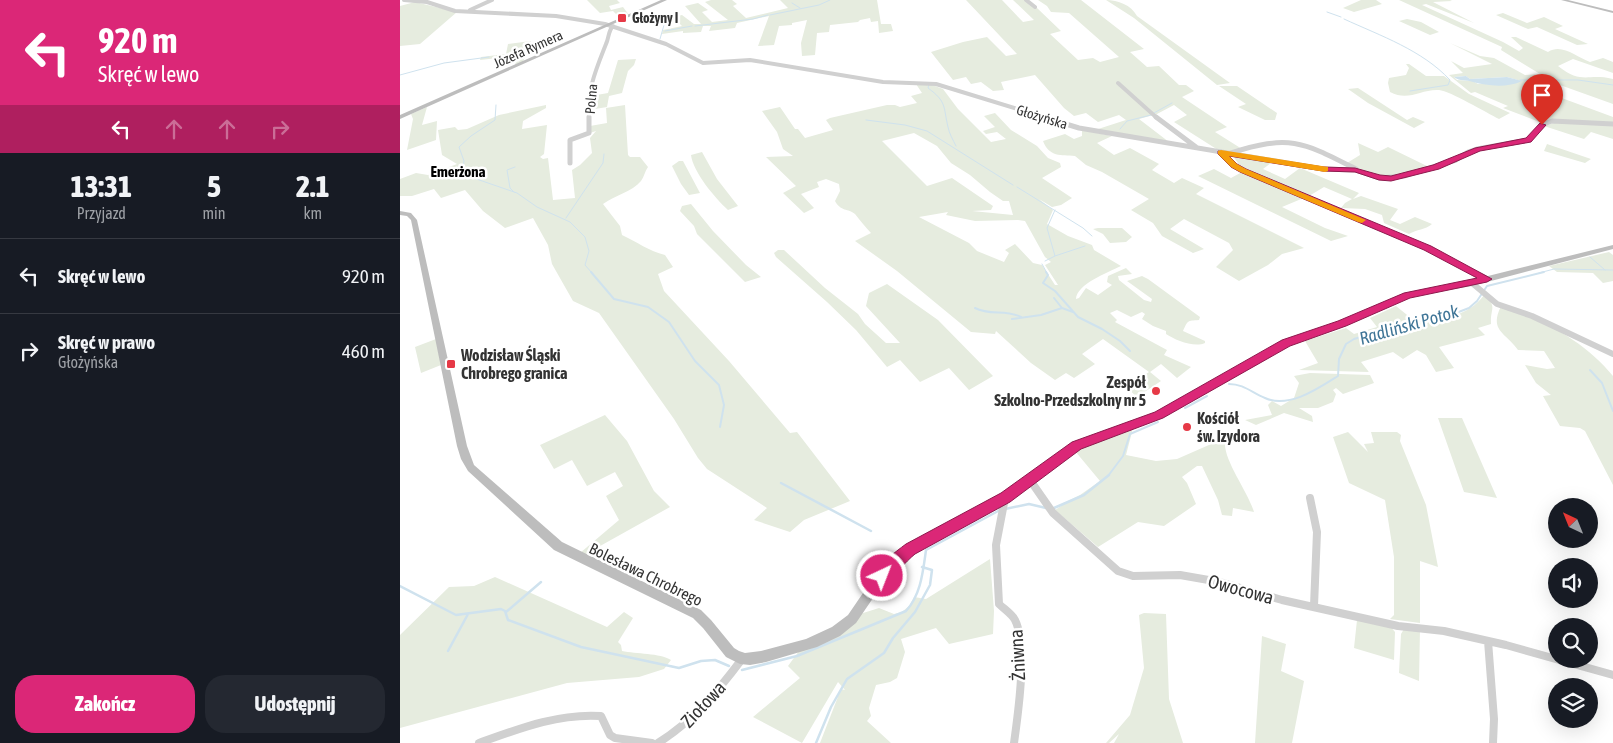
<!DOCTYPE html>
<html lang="pl">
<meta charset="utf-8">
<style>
:root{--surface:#171b24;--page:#242831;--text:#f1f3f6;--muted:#9ea1a6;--line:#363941;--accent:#db2777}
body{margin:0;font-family:"Asap Condensed",sans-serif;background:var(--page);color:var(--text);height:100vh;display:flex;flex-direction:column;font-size:19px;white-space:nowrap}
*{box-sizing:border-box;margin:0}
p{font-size:16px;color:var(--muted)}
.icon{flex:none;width:28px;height:28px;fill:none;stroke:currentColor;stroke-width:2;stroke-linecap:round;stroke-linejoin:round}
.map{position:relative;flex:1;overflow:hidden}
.details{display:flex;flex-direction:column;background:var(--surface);width:400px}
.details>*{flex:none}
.hud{background:#db2777;color:#fff;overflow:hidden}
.needle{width:32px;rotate:317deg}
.buttons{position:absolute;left:1148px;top:498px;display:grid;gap:10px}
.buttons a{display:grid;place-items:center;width:50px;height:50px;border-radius:50%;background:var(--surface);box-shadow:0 5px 20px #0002;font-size:25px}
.pin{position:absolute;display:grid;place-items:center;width:42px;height:42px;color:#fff;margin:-51px -21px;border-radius:50% 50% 50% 0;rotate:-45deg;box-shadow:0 0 5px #0007}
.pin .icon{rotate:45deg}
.me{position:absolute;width:55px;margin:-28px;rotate:43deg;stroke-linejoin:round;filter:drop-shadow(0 0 4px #0008)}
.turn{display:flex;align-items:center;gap:18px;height:105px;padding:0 15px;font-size:22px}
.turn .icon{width:65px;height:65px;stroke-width:2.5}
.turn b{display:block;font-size:35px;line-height:42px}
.lanes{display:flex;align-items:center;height:48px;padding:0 15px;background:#0003;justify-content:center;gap:25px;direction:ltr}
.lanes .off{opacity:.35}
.eta{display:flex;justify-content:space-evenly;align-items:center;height:85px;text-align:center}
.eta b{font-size:30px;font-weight:800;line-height:35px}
.button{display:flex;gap:10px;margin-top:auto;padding:10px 15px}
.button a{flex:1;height:58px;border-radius:20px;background:var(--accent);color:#fff;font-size:20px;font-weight:800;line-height:58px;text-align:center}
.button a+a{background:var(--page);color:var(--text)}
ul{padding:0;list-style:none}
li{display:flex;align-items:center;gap:15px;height:75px;padding:0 15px;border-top:1px solid var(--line)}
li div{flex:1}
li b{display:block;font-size:19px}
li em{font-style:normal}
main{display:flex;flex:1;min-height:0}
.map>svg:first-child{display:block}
.green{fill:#e6ecdf;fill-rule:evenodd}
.water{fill:#cfe2ee}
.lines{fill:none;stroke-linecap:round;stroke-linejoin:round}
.stream-far2{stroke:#cfe2ee;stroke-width:1}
.stream-far1{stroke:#cfe2ee;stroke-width:2}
.stream{stroke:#cfe2ee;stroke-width:2.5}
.street-far3{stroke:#d0d0d0;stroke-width:4}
.street-far2{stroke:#d0d0d0;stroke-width:5}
.street-far1{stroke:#d0d0d0;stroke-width:6}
.street{stroke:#d0d0d0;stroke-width:8}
.secondary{fill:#bdbdbd;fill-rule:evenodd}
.route{fill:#db2777;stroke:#8e194d}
.slow{fill:#f59e0b}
.poi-dot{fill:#e63946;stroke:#fff;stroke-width:2}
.labels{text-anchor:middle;stroke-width:5;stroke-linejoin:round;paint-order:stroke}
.far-poi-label{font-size:14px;font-weight:bold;fill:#333;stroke:#fff;text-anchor:start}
.far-street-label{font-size:14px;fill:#333;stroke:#fff}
.far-neighbourhood-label{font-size:15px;font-weight:bold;fill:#000;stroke:#fff}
.poi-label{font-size:16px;font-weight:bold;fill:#333;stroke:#fff;text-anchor:start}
.street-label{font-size:16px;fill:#333;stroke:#fff}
.water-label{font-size:18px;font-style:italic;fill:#3f7597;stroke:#fff}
.near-street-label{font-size:19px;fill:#333;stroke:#fff}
</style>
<main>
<section class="details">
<div class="hud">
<div class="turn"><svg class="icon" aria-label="left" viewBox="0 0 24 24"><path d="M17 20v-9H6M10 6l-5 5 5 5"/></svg><div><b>920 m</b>Skręć w lewo</div></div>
<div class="lanes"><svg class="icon" aria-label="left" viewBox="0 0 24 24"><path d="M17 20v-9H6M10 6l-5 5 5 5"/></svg><svg class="icon off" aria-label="ahead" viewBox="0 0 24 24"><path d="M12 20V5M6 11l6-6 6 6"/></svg><svg class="icon off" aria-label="ahead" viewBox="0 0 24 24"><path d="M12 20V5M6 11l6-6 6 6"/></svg><svg class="icon off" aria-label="right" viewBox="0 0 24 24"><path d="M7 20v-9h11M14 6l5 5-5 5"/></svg></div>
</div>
<div class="eta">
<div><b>13:31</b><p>Przyjazd</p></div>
<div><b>5</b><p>min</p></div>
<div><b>2.1</b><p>km</p></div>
</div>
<ul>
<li><svg class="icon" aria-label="left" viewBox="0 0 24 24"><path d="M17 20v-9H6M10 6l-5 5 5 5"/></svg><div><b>Skręć w lewo</b></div><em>920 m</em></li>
<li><svg class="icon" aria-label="right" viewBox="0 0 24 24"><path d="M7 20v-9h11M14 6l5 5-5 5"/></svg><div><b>Skręć w prawo</b><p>Głożyńska</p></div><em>460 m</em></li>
</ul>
<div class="button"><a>Zakończ</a><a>Udostępnij</a></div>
</section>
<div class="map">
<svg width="1213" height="743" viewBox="0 0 1213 743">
<rect width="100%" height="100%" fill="#fff"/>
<path class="green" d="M 187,0 L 217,0 L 220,3 L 209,6 L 211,10 L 223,7 L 229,15 L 220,18 L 213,11 L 200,13 Z
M 311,0 L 332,0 L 337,4 L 333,6 L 346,18 L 388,8 L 380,0 L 477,0 L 481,24 L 491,24 L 493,31 L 479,33 L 478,21 L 471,22 L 470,18 L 460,20 L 458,22 L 430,25 L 429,32 L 417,33 L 415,55 L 402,56 L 401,43 L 407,20 L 392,23 L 392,25 L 379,26 L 374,45 L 358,46 L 369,16 L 337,23 L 335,28 L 309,31 L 311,26 L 303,26 L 301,32 L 283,33 L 283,31 L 262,34 L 263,30 L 282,26 L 273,17 L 282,15 L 294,24 L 301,24 L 285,6 L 298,3 L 308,10 L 302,12 L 312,22 L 328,20 L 305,2 Z
M 566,0 L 602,0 L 623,22 L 634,20 L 613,0 L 625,0 L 633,7 L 637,8 L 661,31 L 650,34 L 678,60 L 693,58 L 700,62 L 719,57 L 669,13 L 651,12 L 647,6 L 638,0 L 681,0 L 744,49 L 730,52 L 747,67 L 759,66 L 779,85 L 786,85 L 794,91 L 782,97 L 827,127 L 815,132 L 842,149 L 829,153 L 818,150 L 774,122 L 787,115 L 774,105 L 757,114 L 739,119 L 769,142 L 695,130 L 726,120 L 719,115 L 698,122 L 686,113 L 674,116 L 664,108 L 635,75 L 601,82 L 604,90 L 593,91 L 581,82 L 571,84 L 566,77 L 553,80 L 531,52 L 563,42 L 587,37 L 606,56 L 617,54 Z
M 706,0 C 718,0 731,5 737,16 L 830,83 L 817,85 L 734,18 Z
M 961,0 L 976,0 L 982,4 L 954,12 L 943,8 Z
M 999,0 L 1050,0 L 1052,1 L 1033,2 L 1074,23 L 1026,4 L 1022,5 L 1103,42 L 1119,51 L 1123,48 L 1111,37 L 1116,37 L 1148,52 C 1162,43 1176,57 1190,62 L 1203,58 L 1213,62 L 1213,73 L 1173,59 L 1158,66 C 1182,85 1187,73 1213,79 L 1213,104 L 1160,85 L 1152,87 L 1160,94 L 1157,96 L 1159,97 L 1213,117 L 1213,123 L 1142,123 L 1103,108 L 1108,106 L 1075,92 L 1071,93 L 1049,75 L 1063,73 L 1051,61 L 1064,68 L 1092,64 L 1050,43 L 1080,56 L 1094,58 L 1125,75 L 1140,74 L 1101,50 L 1102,47 ZM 1066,76 L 1070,79 L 1107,77 L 1121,81 L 1078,84 L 1073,81 L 1057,80 L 1054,77 Z
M 15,2 L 57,12 L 20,44 L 0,46 L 0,6 Z
M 1103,13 L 1127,23 L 1144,17 L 1163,26 L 1155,29 L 1188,44 L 1177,45 L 1137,27 L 1128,29 L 1096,15 Z
M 1007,19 L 1021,22 L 1039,32 L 1030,35 L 999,21 Z
M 131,41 L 123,62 L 115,66 L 116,59 L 112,60 L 107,57 L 80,60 L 81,57 L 106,54 L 108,44 Z
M 236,59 L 234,65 L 228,71 L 222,93 L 209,96 L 207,107 L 189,110 L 191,96 L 208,93 L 218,60 Z
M 1006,64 L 1009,64 L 1026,76 L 1044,76 L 1069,94 L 1110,113 L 1099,119 C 1087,113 1050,91 1039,90 C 1020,89 1009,102 990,92 L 988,83 L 989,78 L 1006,75 L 1009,68 Z
M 527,83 L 543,89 L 558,109 L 591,142 L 606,139 L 597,132 L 586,134 L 583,131 L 595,127 L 584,116 L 595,113 L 611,130 L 637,146 L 648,158 L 660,163 L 661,167 L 642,178 L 672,198 L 661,205 L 652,207 L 639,199 L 653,210 L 647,224 L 668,236 L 692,245 L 694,250 L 721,266 C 707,273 677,284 676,299 L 679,298 L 686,288 L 698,295 L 712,285 L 707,282 L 708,276 L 726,268 L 732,274 L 718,276 L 719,280 L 744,300 L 751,302 L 752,299 L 727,281 L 742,276 L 748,279 L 800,317 L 799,320 C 787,321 788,320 783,331 L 805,341 L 805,343 C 794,348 775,340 766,334 L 766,331 L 753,326 L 742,319 L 745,314 L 742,312 L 731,317 L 717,310 L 710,313 L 717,320 L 715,322 L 767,350 L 764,355 L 791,367 L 777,378 L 761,364 L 750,372 L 761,381 L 737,397 L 726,387 L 749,372 L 703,339 L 682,354 L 695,364 L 674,378 L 666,373 L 655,380 L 631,363 L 596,331 L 595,334 L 571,332 L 497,271 L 455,241 L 471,233 C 465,227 460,220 455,214 C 448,208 441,212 435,201 L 440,191 L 439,184 L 426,179 L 417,182 L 419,187 L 401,194 L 414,208 L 404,213 L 383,193 L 396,186 L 366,157 L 393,156 L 383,149 L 377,132 L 362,111 L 380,107 L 395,129 L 398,129 L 405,138 L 433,130 L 426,120 L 430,118 L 487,105 L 495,105 L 500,107 L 517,103 L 511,96 L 522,93 L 516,84 ZM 514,133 L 537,146 L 551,163 L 570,175 L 590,192 L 603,201 L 609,201 L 613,215 L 572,211 L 591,210 L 593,206 L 552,178 L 527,186 L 482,141 ZM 548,212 L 546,215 L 575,221 L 618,220 L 625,221 L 645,257 L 651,262 L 645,265 L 658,285 L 655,285 L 642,265 L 633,263 L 615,244 L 605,250 L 609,253 L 604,262 L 577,251 L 569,243 L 519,217 Z
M 819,86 L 837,86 L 877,113 L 875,120 L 865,120 L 838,107 L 846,104 Z
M 958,88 L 1007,120 L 1013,117 L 1025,122 L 1014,128 L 968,103 L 948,89 Z
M 146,105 L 146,108 L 123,121 L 122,129 L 147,125 L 144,154 L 140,157 L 143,159 L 148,158 L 153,200 L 175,198 L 172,170 L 180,165 L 192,153 L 190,138 L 196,131 L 190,133 L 190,126 L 207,123 L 206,108 L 225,105 L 228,155 L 230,157 L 240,157 L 248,167 C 245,171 244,177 241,181 C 232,192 215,195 203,204 L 220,226 L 222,235 C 237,242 249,251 265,255 L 273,267 L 258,274 L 264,291 L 329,361 L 390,433 L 397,432 L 450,501 L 404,520 L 390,532 L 354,520 L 367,508 L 307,469 L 298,458 L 274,419 L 199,313 L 173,301 L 152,264 L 148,245 L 133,218 L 105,228 L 83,211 L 65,190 L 41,198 L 34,189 L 12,196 L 0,196 L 0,179 L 16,173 L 28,175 L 57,164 L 42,155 L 38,130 L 55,127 L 58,130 L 67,129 L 99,115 Z
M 27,107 L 22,125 L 37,121 L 36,140 L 7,150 L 13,119 L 11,114 Z
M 1158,122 L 1213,125 L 1213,139 L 1191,132 L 1184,139 L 1144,126 Z
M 682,130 L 712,136 L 697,143 L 714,155 L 730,148 L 759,164 L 752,170 L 774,183 L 782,178 L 804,188 L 796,194 L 904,248 L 882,254 L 868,265 L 839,281 L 816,267 L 833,250 L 829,243 L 784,219 L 770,229 L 804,249 L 793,253 L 762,236 L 753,223 L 731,210 L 749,199 L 702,172 L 686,165 L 675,156 C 661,155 649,157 643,141 L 665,134 L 674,139 L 682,136 Z
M 958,143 L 978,152 L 988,147 L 1029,167 C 989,177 985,181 947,163 L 960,155 Z
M 1147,144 L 1191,159 L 1185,163 L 1144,151 Z
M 302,152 L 317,179 L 338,206 L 328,210 C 315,198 293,172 291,155 Z
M 833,156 L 871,163 L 863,169 L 885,179 L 900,168 L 959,193 L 953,199 L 961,196 L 998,209 L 990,220 L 1000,224 L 1015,217 L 1032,224 C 1025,230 1017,229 1009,234 L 984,223 L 982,215 L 965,209 L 941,208 L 945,203 L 952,199 L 924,187 L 909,196 L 840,166 Z
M 279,161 L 283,161 L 300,193 L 289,195 L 281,184 L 272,166 Z
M 814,169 L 831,178 L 842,172 L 906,197 L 882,207 L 925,228 L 948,236 L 931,241 L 798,176 Z
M 291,204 L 313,231 L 346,265 L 361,277 L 345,282 L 297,234 L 294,226 L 280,211 L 282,206 Z
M 698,228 L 722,228 L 732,237 L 726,242 L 710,243 L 703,234 L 693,229 Z
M 378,250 L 384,250 L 425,288 L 458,314 L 465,324 L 486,343 L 500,343 L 466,306 L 469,293 L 487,284 L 538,320 L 593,376 L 569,390 L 549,368 L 520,382 L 500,360 L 487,367 L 456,330 L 427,302 L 376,257 L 374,253 Z
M 1209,252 L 1213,255 L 1213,281 L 1203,283 L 1193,273 L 1157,272 L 1149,266 Z
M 1084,295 C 1098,307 1090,308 1091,324 L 1078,328 L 1085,335 L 1039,347 L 1054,368 L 1036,372 L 1026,355 L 1017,350 L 1003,359 L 993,352 L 961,362 L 969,372 L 899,370 L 918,363 L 905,341 L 946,328 L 954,334 L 977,327 L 970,318 L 996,306 L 1017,323 C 1041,320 1069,316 1084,295 Z
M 1101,306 C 1143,319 1186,342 1213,376 L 1213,485 L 1185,431 L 1180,428 L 1160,426 L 1143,396 L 1151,395 L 1136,383 L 1125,365 L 1147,369 L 1155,368 L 1144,351 L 1118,350 C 1105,332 1089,331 1101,306 Z
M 36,339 L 41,365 L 21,373 L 15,347 Z
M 910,373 L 970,375 L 974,383 L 943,394 L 936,388 L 933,390 L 936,394 L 933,402 L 918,408 L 899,408 L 912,416 L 913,422 L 884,413 L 856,425 L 845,420 L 872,415 L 868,405 L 872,401 L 881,406 L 894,398 L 899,383 L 894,376 Z
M 205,415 L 227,441 L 254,491 L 270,507 L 184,555 L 180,553 L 219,520 L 206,496 L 223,486 L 215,472 L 187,486 L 172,460 L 154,469 L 140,445 Z
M 1038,418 L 1062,418 L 1097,498 L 1064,492 Z
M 733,428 L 726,455 L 756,461 L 777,459 L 818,441 L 825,443 C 824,461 848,492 854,512 L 833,508 L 832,516 L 822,515 L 818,500 L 802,466 L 797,466 L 782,477 L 787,483 L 796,504 L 764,526 L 738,522 L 698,547 L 655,510 L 664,504 L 652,509 L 680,495 L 700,481 L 675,451 L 692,440 Z
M 948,432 L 968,452 L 964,444 L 974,443 L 971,432 L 997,432 L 1001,435 L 1000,441 L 1026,505 L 1038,567 L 1020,561 L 1020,623 L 990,619 L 994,615 L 994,557 L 985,500 L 949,483 L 933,437 Z
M 590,559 L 594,611 L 593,634 L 549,644 L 536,628 L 501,639 L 505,652 L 497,678 L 490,682 L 476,685 L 469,708 L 471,716 L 467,721 L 491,743 L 420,743 L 441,689 L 445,690 L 438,682 L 402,743 L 353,717 L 400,678 L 388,666 L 399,651 L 460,614 L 479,608 L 494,614 L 502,612 L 510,605 L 514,597 L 526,599 Z
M 95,577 L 207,627 L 224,612 L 233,618 L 218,642 L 221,645 L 222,651 C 236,654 260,653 271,660 L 264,669 L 239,677 L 167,683 L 0,728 L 0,635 L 49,587 L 74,586 Z
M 744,613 L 766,614 L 769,699 L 783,743 L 714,743 L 719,734 L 709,743 L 706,743 L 730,715 L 744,668 L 739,615 Z
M 957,620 L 990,626 L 995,632 L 994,660 L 954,648 Z
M 1004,629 L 1020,629 L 1019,681 L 999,673 L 1001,634 Z
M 862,636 L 886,644 L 881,671 L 904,681 L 892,743 L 855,743 Z"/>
<path class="water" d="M 1066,76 L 1070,79 L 1107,77 L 1122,81 C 1108,88 1087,86 1073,82 C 1066,79 1060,82 1054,77 Z"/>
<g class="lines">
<path class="stream-far2" d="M 392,3 L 400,8
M 927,12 L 941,17
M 370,15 L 419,5 L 430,0
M 944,19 C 981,36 1022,50 1050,80 L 1048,85 L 1010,91
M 295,26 L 353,19 L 368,15
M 265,31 L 292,26
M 260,39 L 264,25
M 0,75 L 44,63 L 89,57
M 1120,80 L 1178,80 L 1213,85
M 529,84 L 528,88 C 547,102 543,106 548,127 C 549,133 553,140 556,146
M 96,105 L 95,120 L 71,136 L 59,147 L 64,161 L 62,174 L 117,193 L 137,207 L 170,222 L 185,237 L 189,251 L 185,265 L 192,273
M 752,114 L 772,103
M 466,120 L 505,125 L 527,131 L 613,185
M 720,129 L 727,121 L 751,115
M 617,187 L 683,228 L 692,236
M 114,192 L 110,188 L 107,170 L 115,167
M 166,218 L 203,163 L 204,154
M 655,256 L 685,246
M 1190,257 L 1205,270
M 645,261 L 655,256 L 647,228 L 655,210
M 642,264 L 647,273
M 1139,273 L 1154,269 L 1213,270"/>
<path class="stream-far1" d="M 191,272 L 214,299 L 248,307 L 269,322 L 295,361 L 319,385 L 324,405 L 320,427
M 646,272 L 648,275 L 643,283 L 655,291 L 678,317 L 702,329 L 720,341 L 730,351
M 654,298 L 662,308
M 575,308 C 590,316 606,309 621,317
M 612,319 L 641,315 L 662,308 L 673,312
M 1190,370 L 1202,383 L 1213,411
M 829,384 C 844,384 852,393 865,398 C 889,409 919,388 938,376 L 939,359 L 946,344 L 954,339 L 1008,323 L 1043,318 L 1069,308 L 1077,301 L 1087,286 L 1144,272
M 785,408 L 807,396
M 708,476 L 723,456 L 730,434 L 758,422"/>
<path class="stream" d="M 381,483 L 471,531
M 654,508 L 684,495 L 709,475
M 605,509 L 629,504 L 646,508
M 0,586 L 56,615 L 101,609 L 105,611 L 108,620 L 181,647 L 279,668 L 301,661 L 315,660 L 329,666
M 106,612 L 141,582
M 48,651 L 68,614
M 342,670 L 397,656 L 506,611 C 521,595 523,571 526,550 L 600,510
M 416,743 L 431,707 L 447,679 L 484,653 L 493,638 L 515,612 L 530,585 L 532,570 L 522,567"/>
<path class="street-far3" d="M 4,0 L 27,2 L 55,11 L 156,16 L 205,24 L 266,44 L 303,63 L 350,60 L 483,82 L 536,84 L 647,118
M 626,0 L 635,7
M 70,10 L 92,0
M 718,83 L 757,118
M 189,118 C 188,87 195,72 206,44 C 209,38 208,31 213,26"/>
<path class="street-far2" d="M 643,117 L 679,128 L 923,169 L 955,170 L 979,178 L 1004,176 L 1056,160 L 1068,152 L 1077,149 L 1128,140 L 1144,124 L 1152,121 L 1213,124
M 756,117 L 796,147
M 821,152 L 834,166 L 1027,248 L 1075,273
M 831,153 C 890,134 903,142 956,169
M 170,163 L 170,140 L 189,133 L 189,117"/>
<path class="street-far1" d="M 1073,272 L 1087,279
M 1072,283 L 1097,304 L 1132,316 L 1213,354"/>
<path class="street" d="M 630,480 L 653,513 L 718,571 L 733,576 L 780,575 L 820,582 L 882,600 L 998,626 L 1044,631 L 1106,645 L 1213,675
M 605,498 L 596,545 L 599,604 C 604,609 612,614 615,620 C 628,646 618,714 614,743
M 910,498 L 917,532 L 914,606
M 1088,641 L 1094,719 L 1093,743
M 79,743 C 118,729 159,713 201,716 L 210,735 L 215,738 L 252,743
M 258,743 C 293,721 318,691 342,659"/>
<path class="secondary" d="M 261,0 L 267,0 L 0,119 L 0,115 Z
M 1161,0 L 1168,0 L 1213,11 L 1213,13 Z
M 0,211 L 11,213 L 17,220 L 67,446 L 74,465 L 162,542 L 301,610 L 311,620 L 334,648 L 339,651 L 345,653 L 361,651 L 406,639 L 432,627 L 448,615 L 476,574 L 506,545 L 601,495 L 674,442 L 756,412 L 883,341 L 939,322 L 1004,293 L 1072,280 L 1213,245 L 1213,249 L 1072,286 L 1009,297 L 945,326 L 889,345 L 762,418 L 680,448 L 609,501 L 514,553 L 484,582 L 456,623 L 440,636 L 417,647 L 366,662 L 350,665 L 340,664 L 326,657 L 303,628 L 293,618 L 154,550 L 68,471 L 61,459 L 57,446 L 11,220 L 7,216 L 0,215 Z"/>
</g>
<path class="route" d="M 1140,123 L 1146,125 L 1131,142 L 1080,151 L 1039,169 L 991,181 L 979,180 L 955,172 L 923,171 L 829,156 L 837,164 L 846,169 L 1031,246 L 1092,279 L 1087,282 L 1010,298 L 946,326 L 890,346 L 763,418 L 681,449 L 610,502 L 515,554 C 506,561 491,580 482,583 L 477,581 L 474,576 C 480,563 494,553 506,544 L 601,493 L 672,442 L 755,412 L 882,340 L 938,321 L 1004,293 L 1077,278 L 1024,250 L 840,172 L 831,167 L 818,154 L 818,151 L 923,167 L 955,168 L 980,175 L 991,176 L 1033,165 L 1075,148 L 1126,138 Z"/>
<path class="slow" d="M 821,150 L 928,167 L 928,171 L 925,172 L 829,156 L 837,164 L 846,169 L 966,220 L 962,223 L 958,222 L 840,172 L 831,167 L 818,154 L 818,151 Z"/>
<g class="poi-dot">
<rect x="217" y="13" width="10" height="10" rx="2.5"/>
<rect x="46" y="359" width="10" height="10" rx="2.5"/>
<circle cx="756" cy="391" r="5"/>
<circle cx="787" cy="427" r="5"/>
</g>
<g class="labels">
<g class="far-poi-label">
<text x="232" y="23">Głożyny I</text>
</g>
<g class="far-street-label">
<text transform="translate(128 49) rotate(-24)" y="5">Józefa Rymera</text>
<text transform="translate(191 99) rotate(-85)" y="5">Polna</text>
<text transform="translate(642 117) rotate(17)" y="5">Głożyńska</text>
</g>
<g class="far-neighbourhood-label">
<text x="58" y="177">Emerżona</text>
</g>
<g class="poi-label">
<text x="61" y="361">Wodzisław Śląski<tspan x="61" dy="18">Chrobrego granica</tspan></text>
<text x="746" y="388" text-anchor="end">Zespół<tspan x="746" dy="18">Szkolno-Przedszkolny nr 5</tspan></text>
<text x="797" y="424">Kościół<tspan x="797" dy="18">św. Izydora</tspan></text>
</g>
<g class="street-label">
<text transform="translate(246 574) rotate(26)" y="6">Bolesława Chrobrego</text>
</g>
<g class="water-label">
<text transform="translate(1009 325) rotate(-16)" y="6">Radliński Potok</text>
</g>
<g class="near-street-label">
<text transform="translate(841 589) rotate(15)" y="7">Owocowa</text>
<text transform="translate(617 655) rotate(-93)" y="7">Żniwna</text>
<text transform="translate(303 704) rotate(-47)" y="7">Ziołowa</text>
</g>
</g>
</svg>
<div class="buttons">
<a><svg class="needle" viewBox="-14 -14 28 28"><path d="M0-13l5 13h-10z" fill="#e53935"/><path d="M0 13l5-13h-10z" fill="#9ea1a6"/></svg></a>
<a><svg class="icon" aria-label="sound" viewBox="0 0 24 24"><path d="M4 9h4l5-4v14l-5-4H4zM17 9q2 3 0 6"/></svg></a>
<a><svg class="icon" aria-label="search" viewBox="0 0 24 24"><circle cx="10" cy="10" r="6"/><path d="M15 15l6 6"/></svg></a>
<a><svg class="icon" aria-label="layers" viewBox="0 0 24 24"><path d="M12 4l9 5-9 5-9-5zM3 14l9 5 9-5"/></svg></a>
</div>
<div class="pin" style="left:1142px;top:125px;background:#d93025"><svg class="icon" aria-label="arrive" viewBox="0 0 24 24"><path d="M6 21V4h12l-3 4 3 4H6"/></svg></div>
<svg class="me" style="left:482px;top:576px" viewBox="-20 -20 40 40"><circle r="17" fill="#db2777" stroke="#fff" stroke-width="3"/><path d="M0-11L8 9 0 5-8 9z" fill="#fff"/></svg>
</div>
</main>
